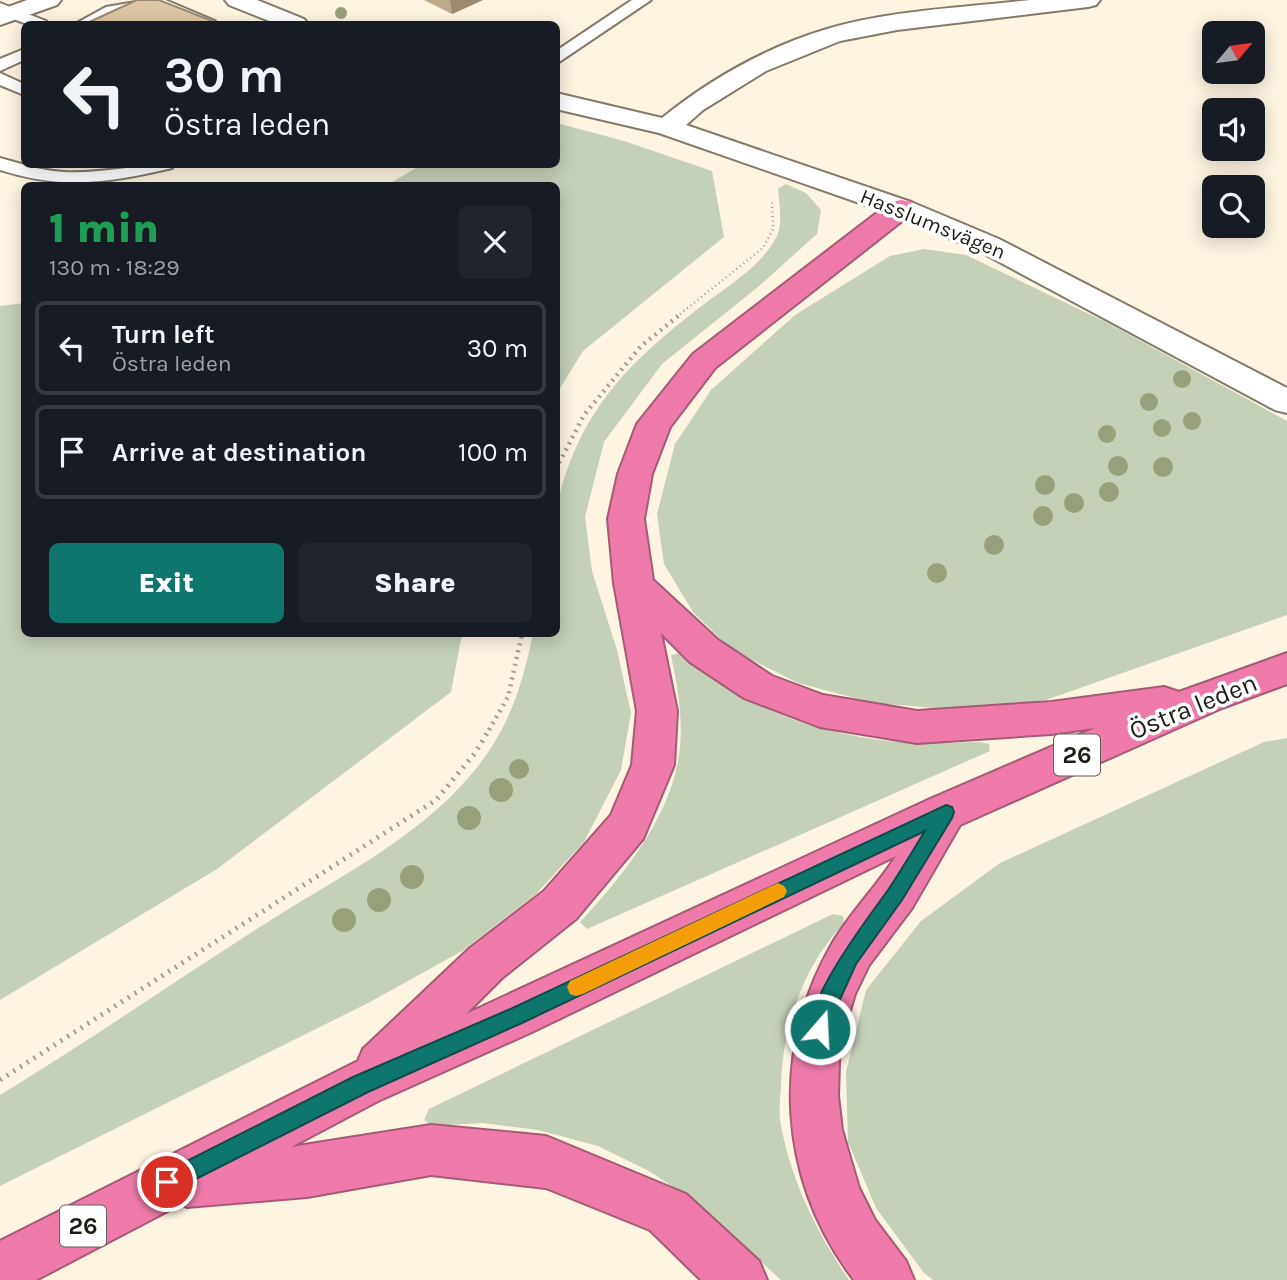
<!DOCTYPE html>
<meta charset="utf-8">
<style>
:root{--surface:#171b24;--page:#20242c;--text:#f1f3f6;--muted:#9ea1a6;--line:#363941;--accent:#0f766e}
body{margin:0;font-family:Karla,sans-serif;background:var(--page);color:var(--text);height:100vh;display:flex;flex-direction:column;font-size:26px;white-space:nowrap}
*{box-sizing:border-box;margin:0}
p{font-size:23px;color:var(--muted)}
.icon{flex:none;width:38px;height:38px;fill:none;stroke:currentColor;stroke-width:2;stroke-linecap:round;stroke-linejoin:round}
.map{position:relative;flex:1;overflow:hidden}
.details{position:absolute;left:21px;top:182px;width:539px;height:455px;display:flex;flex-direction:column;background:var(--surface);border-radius:10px;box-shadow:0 4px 18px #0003}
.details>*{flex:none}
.banner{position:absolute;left:21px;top:21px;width:539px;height:147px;border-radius:10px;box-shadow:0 4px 18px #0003;background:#171b24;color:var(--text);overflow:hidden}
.needle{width:46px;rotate:61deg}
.fabs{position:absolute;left:1202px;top:21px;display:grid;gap:14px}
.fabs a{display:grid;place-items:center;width:63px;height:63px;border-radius:10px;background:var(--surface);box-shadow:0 4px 18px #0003;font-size:35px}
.pin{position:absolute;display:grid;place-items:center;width:60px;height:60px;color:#fff;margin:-30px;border:4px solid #fff;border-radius:50%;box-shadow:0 2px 7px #0007}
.me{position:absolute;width:77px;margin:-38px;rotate:19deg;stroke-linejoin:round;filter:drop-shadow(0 0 5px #0008)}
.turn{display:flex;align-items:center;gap:24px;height:147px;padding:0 28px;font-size:32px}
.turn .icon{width:91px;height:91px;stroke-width:2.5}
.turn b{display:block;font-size:49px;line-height:60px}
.round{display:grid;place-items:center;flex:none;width:74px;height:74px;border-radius:10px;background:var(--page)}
.headline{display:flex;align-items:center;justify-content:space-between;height:119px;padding:0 28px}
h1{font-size:42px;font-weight:800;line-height:52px;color:#1e9e55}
.cta{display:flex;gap:14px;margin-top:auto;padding:14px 28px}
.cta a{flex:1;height:80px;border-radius:10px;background:var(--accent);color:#fff;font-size:28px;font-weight:800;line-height:80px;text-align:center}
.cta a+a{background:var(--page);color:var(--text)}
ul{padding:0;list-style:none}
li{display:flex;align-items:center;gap:21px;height:94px;margin:0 14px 10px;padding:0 14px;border:4px solid var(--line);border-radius:10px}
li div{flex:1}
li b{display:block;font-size:26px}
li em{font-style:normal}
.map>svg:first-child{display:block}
.green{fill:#c4d0b8}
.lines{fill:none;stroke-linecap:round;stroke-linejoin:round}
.lane-casing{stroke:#837a6a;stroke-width:4}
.street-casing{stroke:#837a6a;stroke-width:4}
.highway-casing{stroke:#a65a76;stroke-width:4}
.path-far2{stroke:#a59d90;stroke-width:2.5;stroke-dasharray:1 3.5;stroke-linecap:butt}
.path-far1{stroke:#a59d90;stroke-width:4.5;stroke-dasharray:2 5;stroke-linecap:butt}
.path{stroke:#a59d90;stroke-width:5;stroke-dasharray:2 6;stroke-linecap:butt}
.lane{fill:#fff;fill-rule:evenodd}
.street{fill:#fff;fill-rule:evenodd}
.highway{fill:#ef7bab;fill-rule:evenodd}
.tree{fill:#98a07b}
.wall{fill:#beaa8d}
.shaded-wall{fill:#9b8b73}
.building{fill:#ddc6a4;stroke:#9b8b73;stroke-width:2}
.route{fill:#0f766e;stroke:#0a4d48;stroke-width:2}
.slow{fill:#f59e0b}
.labels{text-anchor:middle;stroke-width:7;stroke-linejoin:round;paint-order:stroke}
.far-street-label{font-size:21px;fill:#1f1c15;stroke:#fff}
.shield{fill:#fff;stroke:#62605b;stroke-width:2}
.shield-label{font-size:24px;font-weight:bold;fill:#1f1c15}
.street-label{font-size:26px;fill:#1f1c15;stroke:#fff}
</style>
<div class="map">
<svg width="1287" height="1280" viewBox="0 0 1287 1280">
<rect width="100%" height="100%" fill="#fef4e2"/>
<path class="green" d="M 557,123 L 624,141 L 712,171 L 724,237 L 583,351 L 557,393 L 556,186 L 387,185 L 421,165 L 556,164 Z
M 786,184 L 806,193 L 821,210 L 817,234 L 758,287 L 662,364 L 604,442 L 585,517 L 592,571 L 617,650 L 631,713 L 621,770 L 584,842 L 536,894 L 462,951 L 370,1002 L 0,1186 L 0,1095 C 89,1041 175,981 263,925 C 333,880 414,841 469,777 C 508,732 521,690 533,634 L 556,634 C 556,581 548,520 567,470 C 595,391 645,350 708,301 C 733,283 763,264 777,236 C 783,223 779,203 778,189 Z
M 924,249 L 966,255 L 1106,322 L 1287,421 L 1287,615 L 1046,700 L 959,710 L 874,703 L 798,683 L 732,650 L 693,612 L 664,564 L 657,514 L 675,444 L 711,390 L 795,315 L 890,256 Z
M 24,303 L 24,634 L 462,634 L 451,692 L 217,869 L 0,1000 L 0,306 Z
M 680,653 C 749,708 811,734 900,742 C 926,745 954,742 980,742 L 989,744 L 990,751 L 587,929 L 580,922 C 623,876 675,812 680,746 C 683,715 677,685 671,655 Z
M 1287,738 L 1287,1280 L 933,1280 L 924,1273 L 876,1208 L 848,1142 L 846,1072 L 866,990 L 921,921 L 1000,863 L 1264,742 Z
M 833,914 L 843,916 L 844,923 C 802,968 782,1028 781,1088 C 780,1099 779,1110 780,1120 C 790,1179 816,1231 849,1280 L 781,1280 L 697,1203 L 649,1171 L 598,1146 L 538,1130 L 483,1123 L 433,1126 L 424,1120 L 429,1109 Z"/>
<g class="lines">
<g class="lane-casing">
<path id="lane" d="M 147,0 L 165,0 L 215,21 L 217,24 L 196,24 L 157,8 L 116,14 L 95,24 L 75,24 L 106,7 Z
M 632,0 L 651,0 L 556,64 L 556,51 Z
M 0,3 L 46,21 L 48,24 L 27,24 L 0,14 Z
M 24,49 L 24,60 L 0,71 L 0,59 Z
M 0,73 L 24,84 L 24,95 L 0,85 Z
M 0,158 C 22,164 42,171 64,172 C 101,174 137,164 174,164 L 172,168 C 109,183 62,190 0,170 Z"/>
</g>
<g class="street-casing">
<path id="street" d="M 27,0 L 61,0 L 57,5 L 0,25 L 0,10 Z
M 225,0 L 257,0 L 304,19 L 308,24 L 277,24 L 229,5 Z
M 1030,0 L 1100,0 L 1096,5 L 1088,7 L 897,30 L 840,41 L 766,71 L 703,110 L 686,125 L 911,202 L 999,239 L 1287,388 L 1287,413 L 1275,410 L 979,251 L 891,214 L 659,133 L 556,109 L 556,93 L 662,118 C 710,79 767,47 827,29 C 892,10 963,8 1030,0 Z"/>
</g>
<g class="highway-casing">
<path id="highway" d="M 901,200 L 911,202 L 915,208 L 911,214 L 715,368 L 670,427 L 652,474 L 644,519 L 653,580 L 718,640 L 772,676 L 823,695 L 917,711 L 1051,702 L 1164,687 L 1179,692 L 1287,653 L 1287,684 L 1222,708 L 960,825 L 912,908 L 869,965 L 855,994 L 845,1027 L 839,1062 L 838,1096 L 842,1130 L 859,1188 L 875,1220 L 906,1261 L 914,1280 L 854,1280 C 778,1180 770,1051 833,942 C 851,912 877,886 896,856 L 532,1032 L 378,1101 L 291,1147 L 431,1125 L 546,1136 L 686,1194 L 759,1261 L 767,1280 L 701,1280 L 650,1230 L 546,1188 L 431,1175 L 307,1197 L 187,1207 L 181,1204 L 36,1280 L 0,1280 L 0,1241 L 358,1061 L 363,1049 L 470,948 L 544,891 L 611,815 L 632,765 L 637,711 L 614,583 L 608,519 L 618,474 L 637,424 L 693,354 L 891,202 ZM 661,633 L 690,662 L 744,698 L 820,727 L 917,743 L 1051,734 L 1095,728 L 930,799 L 466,1014 L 502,978 L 576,919 L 643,839 L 674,765 L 677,711 Z"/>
</g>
<path class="path-far2" d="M 680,314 L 763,248 L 773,229 L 772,200"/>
<path class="path-far1" d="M 556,469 L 584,415 L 641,346 L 682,313
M 489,730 L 508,697 L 522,634"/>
<path class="path" d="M 0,1080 L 436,800 L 476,752 L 490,728"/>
<use href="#lane" class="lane"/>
<use href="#street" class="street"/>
<use href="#highway" class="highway"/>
</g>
<g class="tree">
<circle cx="341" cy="13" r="6"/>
<circle cx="1182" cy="379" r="9"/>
<circle cx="1149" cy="402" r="9"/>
<circle cx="1192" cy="421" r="9"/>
<circle cx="1162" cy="428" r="9"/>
<circle cx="1107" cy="434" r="9"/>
<circle cx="1118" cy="466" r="10"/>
<circle cx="1163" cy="467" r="10"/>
<circle cx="1045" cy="485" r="10"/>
<circle cx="1109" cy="492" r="10"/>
<circle cx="1074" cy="503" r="10"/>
<circle cx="1043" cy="516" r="10"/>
<circle cx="994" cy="545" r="10"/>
<circle cx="937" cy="573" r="10"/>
<circle cx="519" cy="769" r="10"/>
<circle cx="501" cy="790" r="12"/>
<circle cx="469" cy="818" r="12"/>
<circle cx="412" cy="877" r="12"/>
<circle cx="379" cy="900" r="12"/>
<circle cx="344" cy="920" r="12"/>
</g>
<path class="wall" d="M 424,0 L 483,0 L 452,14 Z"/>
<path class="shaded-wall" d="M 450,0 L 483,0 L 452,14 Z"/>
<path class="building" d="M 137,0 L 159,0 L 220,24 L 85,24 Z"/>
<path class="route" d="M 946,805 L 952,807 L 954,812 L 952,818 L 902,900 L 856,964 L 836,1008 L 827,1036 L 820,1039 L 813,1036 C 800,1005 869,917 888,890 C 901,871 913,850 925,831 L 522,1023 L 368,1092 L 174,1190 L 167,1193 L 159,1190 L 156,1182 L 159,1175 L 353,1077 L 508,1010 Z"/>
<path class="slow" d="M 778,883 L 784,886 L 787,891 L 784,897 L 583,994 L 576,996 L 570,994 L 567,987 L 570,981 Z"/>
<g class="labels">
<g class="far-street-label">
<text transform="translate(933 224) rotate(22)" y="7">Hasslumsvägen</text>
</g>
<g class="shield">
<rect x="1054" y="734.5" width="46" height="41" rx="5"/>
<rect x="60" y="1205.5" width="46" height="41" rx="5"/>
</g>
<g class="shield-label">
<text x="1077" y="763">26</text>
<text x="83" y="1234">26</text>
</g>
<g class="street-label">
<text transform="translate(1193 706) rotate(-22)" y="9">Östra leden</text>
</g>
</g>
</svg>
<div class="fabs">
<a><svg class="needle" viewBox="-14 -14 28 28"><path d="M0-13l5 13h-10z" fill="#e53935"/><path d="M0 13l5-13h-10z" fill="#9ea1a6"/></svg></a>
<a><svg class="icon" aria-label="sound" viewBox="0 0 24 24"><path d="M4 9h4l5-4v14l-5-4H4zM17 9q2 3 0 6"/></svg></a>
<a><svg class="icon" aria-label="search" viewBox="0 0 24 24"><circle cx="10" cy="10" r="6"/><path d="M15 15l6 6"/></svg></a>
</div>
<div class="pin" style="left:167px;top:1182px;background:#d93025"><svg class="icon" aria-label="arrive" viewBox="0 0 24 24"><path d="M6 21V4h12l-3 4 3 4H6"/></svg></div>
<svg class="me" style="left:820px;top:1029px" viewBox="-20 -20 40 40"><circle r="17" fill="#0f766e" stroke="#fff" stroke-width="3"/><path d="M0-11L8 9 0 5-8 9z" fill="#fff"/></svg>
<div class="banner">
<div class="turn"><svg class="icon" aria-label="left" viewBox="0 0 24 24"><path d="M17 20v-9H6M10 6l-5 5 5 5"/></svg><div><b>30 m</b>Östra leden</div></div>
</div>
<section class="details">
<div class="headline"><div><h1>1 min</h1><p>130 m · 18:29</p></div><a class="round"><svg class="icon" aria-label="close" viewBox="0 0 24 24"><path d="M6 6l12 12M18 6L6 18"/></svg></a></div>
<ul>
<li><svg class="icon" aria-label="left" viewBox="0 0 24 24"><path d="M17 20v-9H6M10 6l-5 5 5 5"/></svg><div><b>Turn left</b><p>Östra leden</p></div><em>30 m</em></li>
<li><svg class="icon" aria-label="arrive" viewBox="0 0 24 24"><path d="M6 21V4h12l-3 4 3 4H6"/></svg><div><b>Arrive at destination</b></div><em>100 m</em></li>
</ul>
<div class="cta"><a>Exit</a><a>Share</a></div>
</section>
</div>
